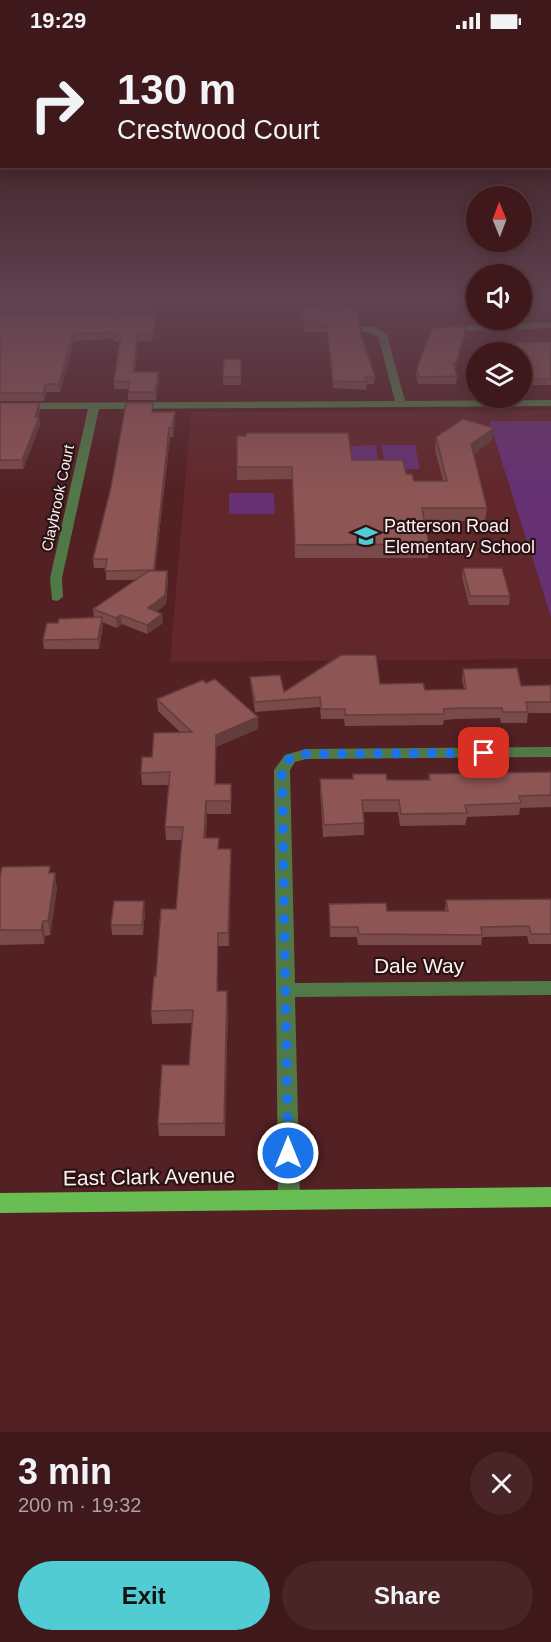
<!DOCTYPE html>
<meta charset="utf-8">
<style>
:root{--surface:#3e181a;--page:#492527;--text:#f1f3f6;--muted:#ada0a2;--line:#573739;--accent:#51ccd2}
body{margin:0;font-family:Helvetica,sans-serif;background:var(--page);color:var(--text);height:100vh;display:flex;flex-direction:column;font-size:22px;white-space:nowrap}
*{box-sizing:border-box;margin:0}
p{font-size:20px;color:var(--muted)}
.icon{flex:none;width:33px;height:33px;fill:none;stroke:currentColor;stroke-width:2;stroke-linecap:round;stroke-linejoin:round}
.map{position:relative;height:1390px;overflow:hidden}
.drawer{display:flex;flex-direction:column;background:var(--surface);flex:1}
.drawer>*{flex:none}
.hud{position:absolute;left:0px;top:0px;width:552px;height:126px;box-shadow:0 3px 15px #0003,0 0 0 2px var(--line);background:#3e181a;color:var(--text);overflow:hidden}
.needle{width:39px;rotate:359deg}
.tools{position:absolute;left:466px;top:144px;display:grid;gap:12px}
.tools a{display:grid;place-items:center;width:66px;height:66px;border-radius:50%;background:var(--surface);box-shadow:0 3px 15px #0003,0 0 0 2px var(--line);font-size:30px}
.pin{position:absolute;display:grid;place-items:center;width:51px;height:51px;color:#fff;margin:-26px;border-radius:12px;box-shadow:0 3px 9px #0006}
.me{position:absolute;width:66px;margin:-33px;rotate:0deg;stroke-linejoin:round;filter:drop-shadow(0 0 4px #0008)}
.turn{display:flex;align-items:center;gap:21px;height:126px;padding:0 18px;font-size:27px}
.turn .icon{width:78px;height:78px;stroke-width:2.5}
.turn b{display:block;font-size:42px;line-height:51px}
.round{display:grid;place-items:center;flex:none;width:63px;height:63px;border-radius:32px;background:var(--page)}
.overview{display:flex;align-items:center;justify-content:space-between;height:102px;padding:0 18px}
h1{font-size:36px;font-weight:700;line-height:45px}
.button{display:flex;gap:12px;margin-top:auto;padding:12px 18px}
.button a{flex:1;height:69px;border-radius:36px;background:var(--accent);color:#111;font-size:24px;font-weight:700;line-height:69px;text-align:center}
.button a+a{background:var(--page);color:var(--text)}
.status{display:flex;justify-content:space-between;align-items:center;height:42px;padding:0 30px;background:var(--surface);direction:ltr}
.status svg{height:16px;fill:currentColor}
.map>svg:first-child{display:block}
.built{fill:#61272a}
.green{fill:#663173}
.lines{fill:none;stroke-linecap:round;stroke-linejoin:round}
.minor{fill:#517947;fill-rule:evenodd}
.major{fill:#68be52;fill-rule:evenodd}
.wall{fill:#7a4949}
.shaded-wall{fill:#633c3c}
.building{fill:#8e5555;stroke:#633c3c;stroke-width:1.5}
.route{stroke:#1a73e8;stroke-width:10;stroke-dasharray:0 18}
.labels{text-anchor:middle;stroke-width:4.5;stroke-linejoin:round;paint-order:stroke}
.far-street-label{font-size:15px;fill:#fff1f0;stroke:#2a1314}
.poi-label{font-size:18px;fill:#fff1f0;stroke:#2a1314;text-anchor:start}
.near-street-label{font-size:21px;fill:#fff1f0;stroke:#2a1314}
</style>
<div class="status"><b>19:29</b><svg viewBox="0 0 49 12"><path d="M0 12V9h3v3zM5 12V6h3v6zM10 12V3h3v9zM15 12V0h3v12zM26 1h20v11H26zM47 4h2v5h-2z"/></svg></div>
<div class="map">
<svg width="551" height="1390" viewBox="0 0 551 1390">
<rect width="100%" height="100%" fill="#532023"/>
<path class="built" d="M 551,369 L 551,617 L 170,620 L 191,370 Z"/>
<path class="green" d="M 489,379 L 551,379 L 551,575 Z
M 376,403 L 379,425 L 351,425 L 348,404 Z
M 381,403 L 415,403 L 420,427 L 386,427 Z
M 229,451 L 274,451 L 275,472 L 229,472 Z"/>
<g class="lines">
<path class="minor" d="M 115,259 L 123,259 L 119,275 L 115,278 L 111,275 Z
M 551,280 L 551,286 L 448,290 L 443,287 L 448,284 Z
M 365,284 L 377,286 L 387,293 L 405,359 L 551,358 L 551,364 L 99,367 L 62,536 L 63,555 L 57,559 L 52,558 L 50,536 L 88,367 L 0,367 L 0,361 L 395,359 L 378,294 L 362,289 L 362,285 Z
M 551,705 L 551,715 L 306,717 L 295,720 L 290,728 L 295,941 L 551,939 L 551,953 L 295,955 L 300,1157 L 297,1164 L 289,1167 L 281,1164 L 278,1157 L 274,728 L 285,713 L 306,707 Z"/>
<path class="major" d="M 551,1145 L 551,1165 L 0,1171 L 0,1151 Z"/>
</g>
<path class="wall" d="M 0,259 L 114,259 L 109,270 L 0,271 Z
M 161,259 L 159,267 L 123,270 L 122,262 Z
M 346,259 L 346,264 L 361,293 L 375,335 L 374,342 L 367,342 L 366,348 L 333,346 L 327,290 L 304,290 L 302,266 L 324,264 Z
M 157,269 L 157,276 L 152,300 L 138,299 L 135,330 L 159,337 L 156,358 L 128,358 L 128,347 L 114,347 L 114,339 L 120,300 L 114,300 L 114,297 L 74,299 L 60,350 L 46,350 L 44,359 L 0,359 L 0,274 L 146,272 Z
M 465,293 L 455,328 L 457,334 L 456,342 L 418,342 L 416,334 L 417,326 Z
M 551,300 L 551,343 L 522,343 L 522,310 L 513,310 L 512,307 L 513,301 Z
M 241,317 L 241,343 L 223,343 L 223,335 Z
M 0,361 L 39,361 L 40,369 L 38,375 L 40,383 L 23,427 L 0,427 Z
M 154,370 L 175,370 L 175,378 L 173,395 L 170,395 L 155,529 L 167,529 L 168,538 L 166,562 L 156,570 L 163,581 L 147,592 L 122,582 L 117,586 L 102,580 L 103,584 L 99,607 L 44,607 L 43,598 L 58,581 L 94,575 L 93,567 L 136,538 L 106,538 L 106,526 L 94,526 L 93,517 Z
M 436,395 L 492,398 L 474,412 L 487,466 L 485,479 L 425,479 L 429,502 L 428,516 L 295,516 L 292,437 L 237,438 L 237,425 L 352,418 L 406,432 L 414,439 L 443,439 L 435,408 Z
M 463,526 L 510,554 L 509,563 L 469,563 L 462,535 Z
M 463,627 L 521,644 L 551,643 L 551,671 L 528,671 L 527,681 L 501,681 L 500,676 L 457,677 L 444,678 L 443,683 L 345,684 L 344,677 L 321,677 L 320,665 L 255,670 L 251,645 L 250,635 L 284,650 L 380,642 L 425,648 L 464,647 L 462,637 Z
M 206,641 L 258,675 L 258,687 L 216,705 L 216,742 L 231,742 L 231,772 L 207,772 L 206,796 L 219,807 L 231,819 L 229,904 L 218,904 L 218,949 L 228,962 L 225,1094 L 159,1094 L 158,1082 L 189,1023 L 192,981 L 152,982 L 151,969 L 156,934 L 176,867 L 182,798 L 166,798 L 165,785 L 169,743 L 142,743 L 141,731 L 180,690 L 158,669 L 157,657 Z
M 551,730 L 551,765 L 520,766 L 519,773 L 467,775 L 465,783 L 400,784 L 398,770 L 363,770 L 364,781 L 364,793 L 323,795 L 320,749 L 320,737 L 352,737 L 353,732 L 387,738 L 428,738 L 429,732 Z
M 51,831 L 57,846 L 50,893 L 45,894 L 44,902 L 0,903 L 0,834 Z
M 551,857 L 551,902 L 529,902 L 527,894 L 482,895 L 481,903 L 358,903 L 357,895 L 330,895 L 329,862 L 387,869 L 445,869 L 446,858 Z
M 145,869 L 143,893 L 112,893 L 111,883 Z"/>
<path class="shaded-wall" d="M 111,259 L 114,259 L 109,270 L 109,263 Z
M 157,269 L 157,276 L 152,300 L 152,292 Z
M 466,285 L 465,293 L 455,329 L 456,321 Z
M 73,292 L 74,299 L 60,350 L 59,342 Z
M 138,292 L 138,299 L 134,337 L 133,330 Z
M 159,330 L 159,337 L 156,358 L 155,350 Z
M 46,342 L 46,350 L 44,359 L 43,351 Z
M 39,361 L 40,369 L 36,381 L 39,375 L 40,383 L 23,427 L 22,418 Z
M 175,370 L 175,378 L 173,395 L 172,386 Z
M 169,386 L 170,395 L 154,537 L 154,528 Z
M 494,386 L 492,398 L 470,414 L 471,402 Z
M 167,529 L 168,538 L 166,562 L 149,575 L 148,566 Z
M 162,572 L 163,581 L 147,592 L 147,583 Z
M 121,573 L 122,582 L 117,586 L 116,576 Z
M 102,575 L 103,584 L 99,607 L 98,597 Z
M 258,675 L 258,687 L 216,705 L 216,755 L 216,693 Z
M 206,759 L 207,772 L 205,809 L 204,796 Z
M 231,807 L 231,819 L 229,904 L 228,891 Z
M 55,831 L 57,846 L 50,893 L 48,879 Z
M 144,859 L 145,869 L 143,893 L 142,883 Z
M 43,879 L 45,894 L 44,902 L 41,888 Z
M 227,949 L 228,962 L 225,1094 L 224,1081 Z"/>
<path class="building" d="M 0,259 L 111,259 L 109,263 L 0,264 Z
M 123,259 L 159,259 L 159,260 L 122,262 Z
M 325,259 L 346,259 L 345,264 L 357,266 L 361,293 L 375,335 L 365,335 L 367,340 L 333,339 L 327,283 L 304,283 L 302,266 L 324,264 Z
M 157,269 L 152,292 L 138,292 L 133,330 L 159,330 L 155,350 L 128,350 L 130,340 L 114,339 L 121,292 L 114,292 L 114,290 L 73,292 L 59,342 L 46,342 L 43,351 L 0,351 L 0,274 L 146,272 Z
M 466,285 L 456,321 L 453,321 L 457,334 L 419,335 L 417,326 L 432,286 Z
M 551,300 L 551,337 L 522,337 L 522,310 L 517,310 L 513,301 Z
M 224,317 L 241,317 L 241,335 L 223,335 Z
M 0,361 L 39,361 L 35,375 L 39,375 L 22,418 L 0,418 Z
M 126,361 L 153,361 L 152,370 L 175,370 L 172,386 L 169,386 L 154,528 L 105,529 L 107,517 L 93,517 L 111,445 Z
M 463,377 L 494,386 L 471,402 L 487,466 L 422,466 L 429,502 L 295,503 L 292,425 L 237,425 L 237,394 L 246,394 L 246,391 L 348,391 L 352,418 L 403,418 L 406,432 L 412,432 L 414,439 L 447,439 L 436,395 Z
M 463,526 L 502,526 L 510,554 L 470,554 Z
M 149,529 L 167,529 L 165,553 L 148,566 L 162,572 L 147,583 L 121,573 L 116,576 L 93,567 Z
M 102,575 L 98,597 L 43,598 L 47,581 L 58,581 L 59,577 Z
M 341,613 L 376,613 L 380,642 L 423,641 L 425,648 L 466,647 L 463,627 L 517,626 L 521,644 L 551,643 L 551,660 L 526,660 L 528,670 L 503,670 L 502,666 L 458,666 L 444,667 L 444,672 L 345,673 L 345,667 L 321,667 L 320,655 L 255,660 L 250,635 L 280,633 L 284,650 Z
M 215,637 L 258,675 L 216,693 L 215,742 L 231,742 L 231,759 L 206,759 L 204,796 L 219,796 L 218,807 L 231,807 L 228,891 L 218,891 L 217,949 L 227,949 L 224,1081 L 158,1082 L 162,1023 L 189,1023 L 193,968 L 151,969 L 154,934 L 156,934 L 161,867 L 176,867 L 183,785 L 165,785 L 170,730 L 141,731 L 142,715 L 152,715 L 154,691 L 192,690 L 157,657 L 203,638 L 206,641 Z
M 551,730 L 551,753 L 519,754 L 521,761 L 465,763 L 467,771 L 401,772 L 399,758 L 362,758 L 364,781 L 324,783 L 320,737 L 353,737 L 353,732 L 386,732 L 387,738 L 430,738 L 429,732 Z
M 50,824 L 49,831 L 55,831 L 48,879 L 43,879 L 41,888 L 0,888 L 0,834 L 2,825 Z
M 551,857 L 551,892 L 531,892 L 529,884 L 481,885 L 482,893 L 359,892 L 358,885 L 330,885 L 329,862 L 386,861 L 387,869 L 448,869 L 446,858 Z
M 114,859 L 144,859 L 142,883 L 111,883 Z"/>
<linearGradient id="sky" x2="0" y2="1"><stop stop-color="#2e1213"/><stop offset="0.57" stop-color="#604250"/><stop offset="1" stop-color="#604250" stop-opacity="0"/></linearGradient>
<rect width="551" height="453" fill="url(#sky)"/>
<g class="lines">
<path class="route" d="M 288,1111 L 282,728 L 290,716 L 306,712 L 484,711"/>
</g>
<defs>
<g id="school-bare" transform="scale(1.8)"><path d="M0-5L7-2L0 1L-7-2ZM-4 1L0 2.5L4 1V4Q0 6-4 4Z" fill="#51ccd2" stroke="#2a1314" stroke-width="2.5" paint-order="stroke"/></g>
</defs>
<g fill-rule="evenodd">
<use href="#school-bare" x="366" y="494"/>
</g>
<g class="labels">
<g class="far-street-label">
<text transform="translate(58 456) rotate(-78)" y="5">Claybrook Court</text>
</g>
<g class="poi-label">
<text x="384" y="490">Patterson Road<tspan x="384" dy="21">Elementary School</tspan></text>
</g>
<g class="near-street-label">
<text x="419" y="931">Dale Way</text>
<text transform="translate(149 1135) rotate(-1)" y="7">East Clark Avenue</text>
</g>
</g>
</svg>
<div class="tools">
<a><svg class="needle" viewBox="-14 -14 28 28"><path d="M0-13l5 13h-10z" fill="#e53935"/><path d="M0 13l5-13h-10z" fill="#ada0a2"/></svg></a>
<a><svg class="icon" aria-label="sound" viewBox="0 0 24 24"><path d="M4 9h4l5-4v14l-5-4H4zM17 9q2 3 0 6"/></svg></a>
<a><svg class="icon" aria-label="layers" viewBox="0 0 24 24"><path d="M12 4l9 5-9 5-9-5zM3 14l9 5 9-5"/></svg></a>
</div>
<div class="pin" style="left:484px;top:711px;background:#d93025"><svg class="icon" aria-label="arrive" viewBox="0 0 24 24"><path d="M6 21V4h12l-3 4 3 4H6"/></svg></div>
<svg class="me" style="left:288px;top:1111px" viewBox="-20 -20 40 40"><circle r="17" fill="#1a73e8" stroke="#fff" stroke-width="3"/><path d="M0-11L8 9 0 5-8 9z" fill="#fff"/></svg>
<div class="hud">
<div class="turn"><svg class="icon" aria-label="right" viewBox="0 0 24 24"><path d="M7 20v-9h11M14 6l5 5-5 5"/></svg><div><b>130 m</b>Crestwood Court</div></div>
</div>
</div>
<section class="drawer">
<div class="overview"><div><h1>3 min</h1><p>200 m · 19:32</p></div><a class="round"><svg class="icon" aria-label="close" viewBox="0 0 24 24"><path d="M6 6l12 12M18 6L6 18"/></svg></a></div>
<div class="button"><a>Exit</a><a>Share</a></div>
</section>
